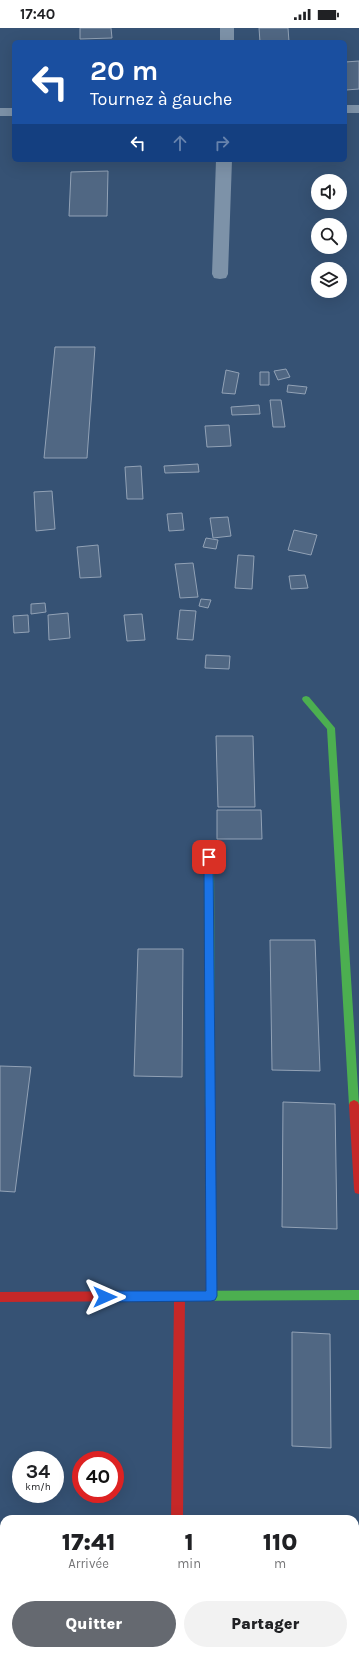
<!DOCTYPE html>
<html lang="fr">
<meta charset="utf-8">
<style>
:root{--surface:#fff;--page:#f2f2f2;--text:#202124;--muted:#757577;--accent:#656970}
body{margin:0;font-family:Karla,sans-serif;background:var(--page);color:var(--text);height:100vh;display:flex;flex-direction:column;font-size:15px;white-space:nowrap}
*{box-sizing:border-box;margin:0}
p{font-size:13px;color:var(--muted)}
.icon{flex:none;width:22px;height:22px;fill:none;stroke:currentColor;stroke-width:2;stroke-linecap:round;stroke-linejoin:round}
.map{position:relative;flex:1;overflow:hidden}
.drawer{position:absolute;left:0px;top:1487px;width:359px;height:140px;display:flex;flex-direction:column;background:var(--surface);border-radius:12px 12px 0 0;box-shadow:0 4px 16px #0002}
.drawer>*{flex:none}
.top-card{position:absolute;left:12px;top:12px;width:335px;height:122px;border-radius:6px;box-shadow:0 4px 16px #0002;background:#1a4fa0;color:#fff;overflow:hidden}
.controls{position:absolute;left:311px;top:146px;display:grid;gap:8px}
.controls a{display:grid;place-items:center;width:36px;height:36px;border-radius:50%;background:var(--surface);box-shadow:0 4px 16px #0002;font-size:20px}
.speed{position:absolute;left:12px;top:1423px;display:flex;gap:8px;font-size:20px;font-weight:700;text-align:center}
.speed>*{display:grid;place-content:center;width:52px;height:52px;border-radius:50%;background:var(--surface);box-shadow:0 4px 16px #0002;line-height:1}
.speed small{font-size:10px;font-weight:400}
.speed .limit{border:6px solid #d22;background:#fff;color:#111}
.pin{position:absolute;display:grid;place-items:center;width:34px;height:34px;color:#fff;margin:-17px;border-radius:8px;box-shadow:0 2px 6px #0006}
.me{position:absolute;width:44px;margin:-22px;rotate:90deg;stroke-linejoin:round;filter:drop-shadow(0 0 3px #0008)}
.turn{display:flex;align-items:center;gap:14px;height:84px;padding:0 12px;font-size:18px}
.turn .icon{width:52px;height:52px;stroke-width:2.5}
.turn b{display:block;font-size:28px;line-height:34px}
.lanes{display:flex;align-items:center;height:38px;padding:0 12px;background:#0003;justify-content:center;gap:20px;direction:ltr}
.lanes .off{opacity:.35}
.eta{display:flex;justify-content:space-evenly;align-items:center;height:68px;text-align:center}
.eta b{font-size:24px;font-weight:800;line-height:28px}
.cta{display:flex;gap:8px;margin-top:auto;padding:8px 12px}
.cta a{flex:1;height:46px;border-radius:24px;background:var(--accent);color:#fff;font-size:16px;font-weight:800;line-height:46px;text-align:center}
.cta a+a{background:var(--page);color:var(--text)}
.status{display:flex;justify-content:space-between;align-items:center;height:28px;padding:0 20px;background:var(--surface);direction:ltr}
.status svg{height:11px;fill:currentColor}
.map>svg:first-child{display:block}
.building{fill:#506783;stroke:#92a2b6}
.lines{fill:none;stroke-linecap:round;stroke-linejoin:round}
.street{fill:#7d92a8;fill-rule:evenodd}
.fast{fill:#4caf50;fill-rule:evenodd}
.jam{fill:#c62828;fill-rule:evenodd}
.route{fill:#1a73e8;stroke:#114b97}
</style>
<div class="status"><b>17:40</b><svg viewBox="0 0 49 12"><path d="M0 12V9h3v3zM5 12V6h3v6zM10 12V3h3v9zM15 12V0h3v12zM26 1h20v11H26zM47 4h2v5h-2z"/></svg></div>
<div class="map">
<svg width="359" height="1627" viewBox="0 0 359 1627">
<rect width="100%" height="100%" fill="#365274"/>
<path class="building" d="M 80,0 L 111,0 L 112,10 L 80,11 Z
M 259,0 L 288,0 L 289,14 L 260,14 Z
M 359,33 L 359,61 L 346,62 L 345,34 Z
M 108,143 L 107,188 L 69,188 L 71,144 Z
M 55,319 L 95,319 L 87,430 L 44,430 Z
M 286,341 L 290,349 L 278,352 L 274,343 Z
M 226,342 L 239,345 L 235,366 L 222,365 Z
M 260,344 L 269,344 L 269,357 L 260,357 Z
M 288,357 L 307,359 L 305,366 L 287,364 Z
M 270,372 L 281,372 L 285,399 L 273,399 Z
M 259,377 L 260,386 L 232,387 L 231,379 Z
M 229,397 L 231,418 L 207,419 L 205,398 Z
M 198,436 L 199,444 L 165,445 L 164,438 Z
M 141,438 L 143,471 L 127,471 L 125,439 Z
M 52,463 L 55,501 L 36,503 L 34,464 Z
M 182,485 L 184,502 L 169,503 L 167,486 Z
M 228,489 L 231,508 L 213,510 L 210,490 Z
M 294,502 L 317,507 L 311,527 L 288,522 Z
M 206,510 L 218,512 L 216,521 L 203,519 Z
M 98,517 L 101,549 L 80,550 L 77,519 Z
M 238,527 L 254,528 L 252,561 L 235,560 Z
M 193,535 L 198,569 L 180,570 L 175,536 Z
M 305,547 L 308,560 L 291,561 L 289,548 Z
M 201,571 L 211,572 L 208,580 L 199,578 Z
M 45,575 L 46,584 L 31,586 L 31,576 Z
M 180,582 L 196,583 L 193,612 L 177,611 Z
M 68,585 L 70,610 L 49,612 L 48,587 Z
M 142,586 L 145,612 L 127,613 L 124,587 Z
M 28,587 L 29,604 L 14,605 L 13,588 Z
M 206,627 L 230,628 L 229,641 L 205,640 Z
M 216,708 L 253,708 L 255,779 L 218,779 Z
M 217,782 L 261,782 L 262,811 L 217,811 Z
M 270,912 L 315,912 L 320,1043 L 272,1042 Z
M 138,921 L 183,921 L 182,1049 L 134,1048 Z
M 0,1038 L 31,1039 L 15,1164 L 0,1163 Z
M 283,1074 L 335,1076 L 337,1201 L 282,1199 Z
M 292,1304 L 330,1306 L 331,1420 L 292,1418 Z
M 289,1623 L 345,1623 L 345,1627 L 289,1627 Z"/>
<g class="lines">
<path class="street" d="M 220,0 L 234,0 L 234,14 L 220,14 Z
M 345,77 L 359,77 L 359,85 L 345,85 Z
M 0,80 L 14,80 L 14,88 L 0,88 Z
M 216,132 L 232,132 L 228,246 L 226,250 L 220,251 L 214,250 L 212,246 Z
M 160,1623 L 190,1623 L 190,1627 L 160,1627 Z"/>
<path class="fast" d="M 306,668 L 309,669 L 335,700 L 359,1076 L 358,1080 L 354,1082 L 350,1080 L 349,1077 L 327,701 L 303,673 L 302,671 L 303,669 Z
M 209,825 L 212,826 L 214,829 L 215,1080 L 214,1083 L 210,1085 L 206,1083 L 205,1080 L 204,829 L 206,826 Z
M 359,1262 L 359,1272 L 173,1273 L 169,1272 L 168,1268 L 169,1264 L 173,1263 Z"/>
<path class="jam" d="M 354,1072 L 358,1074 L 359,1077 L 359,1166 L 355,1165 L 354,1161 L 349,1077 L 350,1074 Z
M 210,1075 L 214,1077 L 215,1080 L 216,1268 L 215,1272 L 211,1273 L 207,1272 L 206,1268 L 205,1080 L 206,1077 Z
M 173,1263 L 184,1264 L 185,1268 L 183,1491 L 171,1491 L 174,1273 L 0,1274 L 0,1264 Z"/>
</g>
<path class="route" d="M 209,825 L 213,829 L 217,1268 L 215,1272 L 211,1273 L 105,1274 L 101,1273 L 100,1269 L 101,1265 L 105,1263 L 206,1263 L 204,829 Z"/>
</svg>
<div class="controls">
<a><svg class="icon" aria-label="sound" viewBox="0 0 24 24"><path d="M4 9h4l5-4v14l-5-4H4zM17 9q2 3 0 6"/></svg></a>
<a><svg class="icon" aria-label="search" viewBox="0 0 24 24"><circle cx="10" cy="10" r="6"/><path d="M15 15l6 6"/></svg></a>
<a><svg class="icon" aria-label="layers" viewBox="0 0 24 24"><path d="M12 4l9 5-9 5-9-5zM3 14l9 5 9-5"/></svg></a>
</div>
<div class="speed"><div>34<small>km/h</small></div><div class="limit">40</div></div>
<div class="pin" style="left:209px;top:829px;background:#d93025"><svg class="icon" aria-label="arrive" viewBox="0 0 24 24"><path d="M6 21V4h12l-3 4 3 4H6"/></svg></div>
<svg class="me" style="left:105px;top:1269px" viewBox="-20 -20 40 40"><path d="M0-17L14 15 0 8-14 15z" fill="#1a73e8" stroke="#fff" stroke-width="4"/></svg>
<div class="top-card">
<div class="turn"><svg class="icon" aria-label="left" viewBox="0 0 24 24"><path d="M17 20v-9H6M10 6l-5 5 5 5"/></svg><div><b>20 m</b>Tournez à gauche</div></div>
<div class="lanes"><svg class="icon" aria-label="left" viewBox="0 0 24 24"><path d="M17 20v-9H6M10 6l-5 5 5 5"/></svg><svg class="icon off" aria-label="ahead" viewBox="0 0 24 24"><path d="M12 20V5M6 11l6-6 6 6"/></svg><svg class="icon off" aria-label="right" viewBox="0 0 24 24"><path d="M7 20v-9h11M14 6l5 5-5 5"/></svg></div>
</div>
<section class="drawer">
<div class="eta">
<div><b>17:41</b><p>Arrivée</p></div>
<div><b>1</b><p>min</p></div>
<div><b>110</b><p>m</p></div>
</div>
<div class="cta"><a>Quitter</a><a>Partager</a></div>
</section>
</div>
